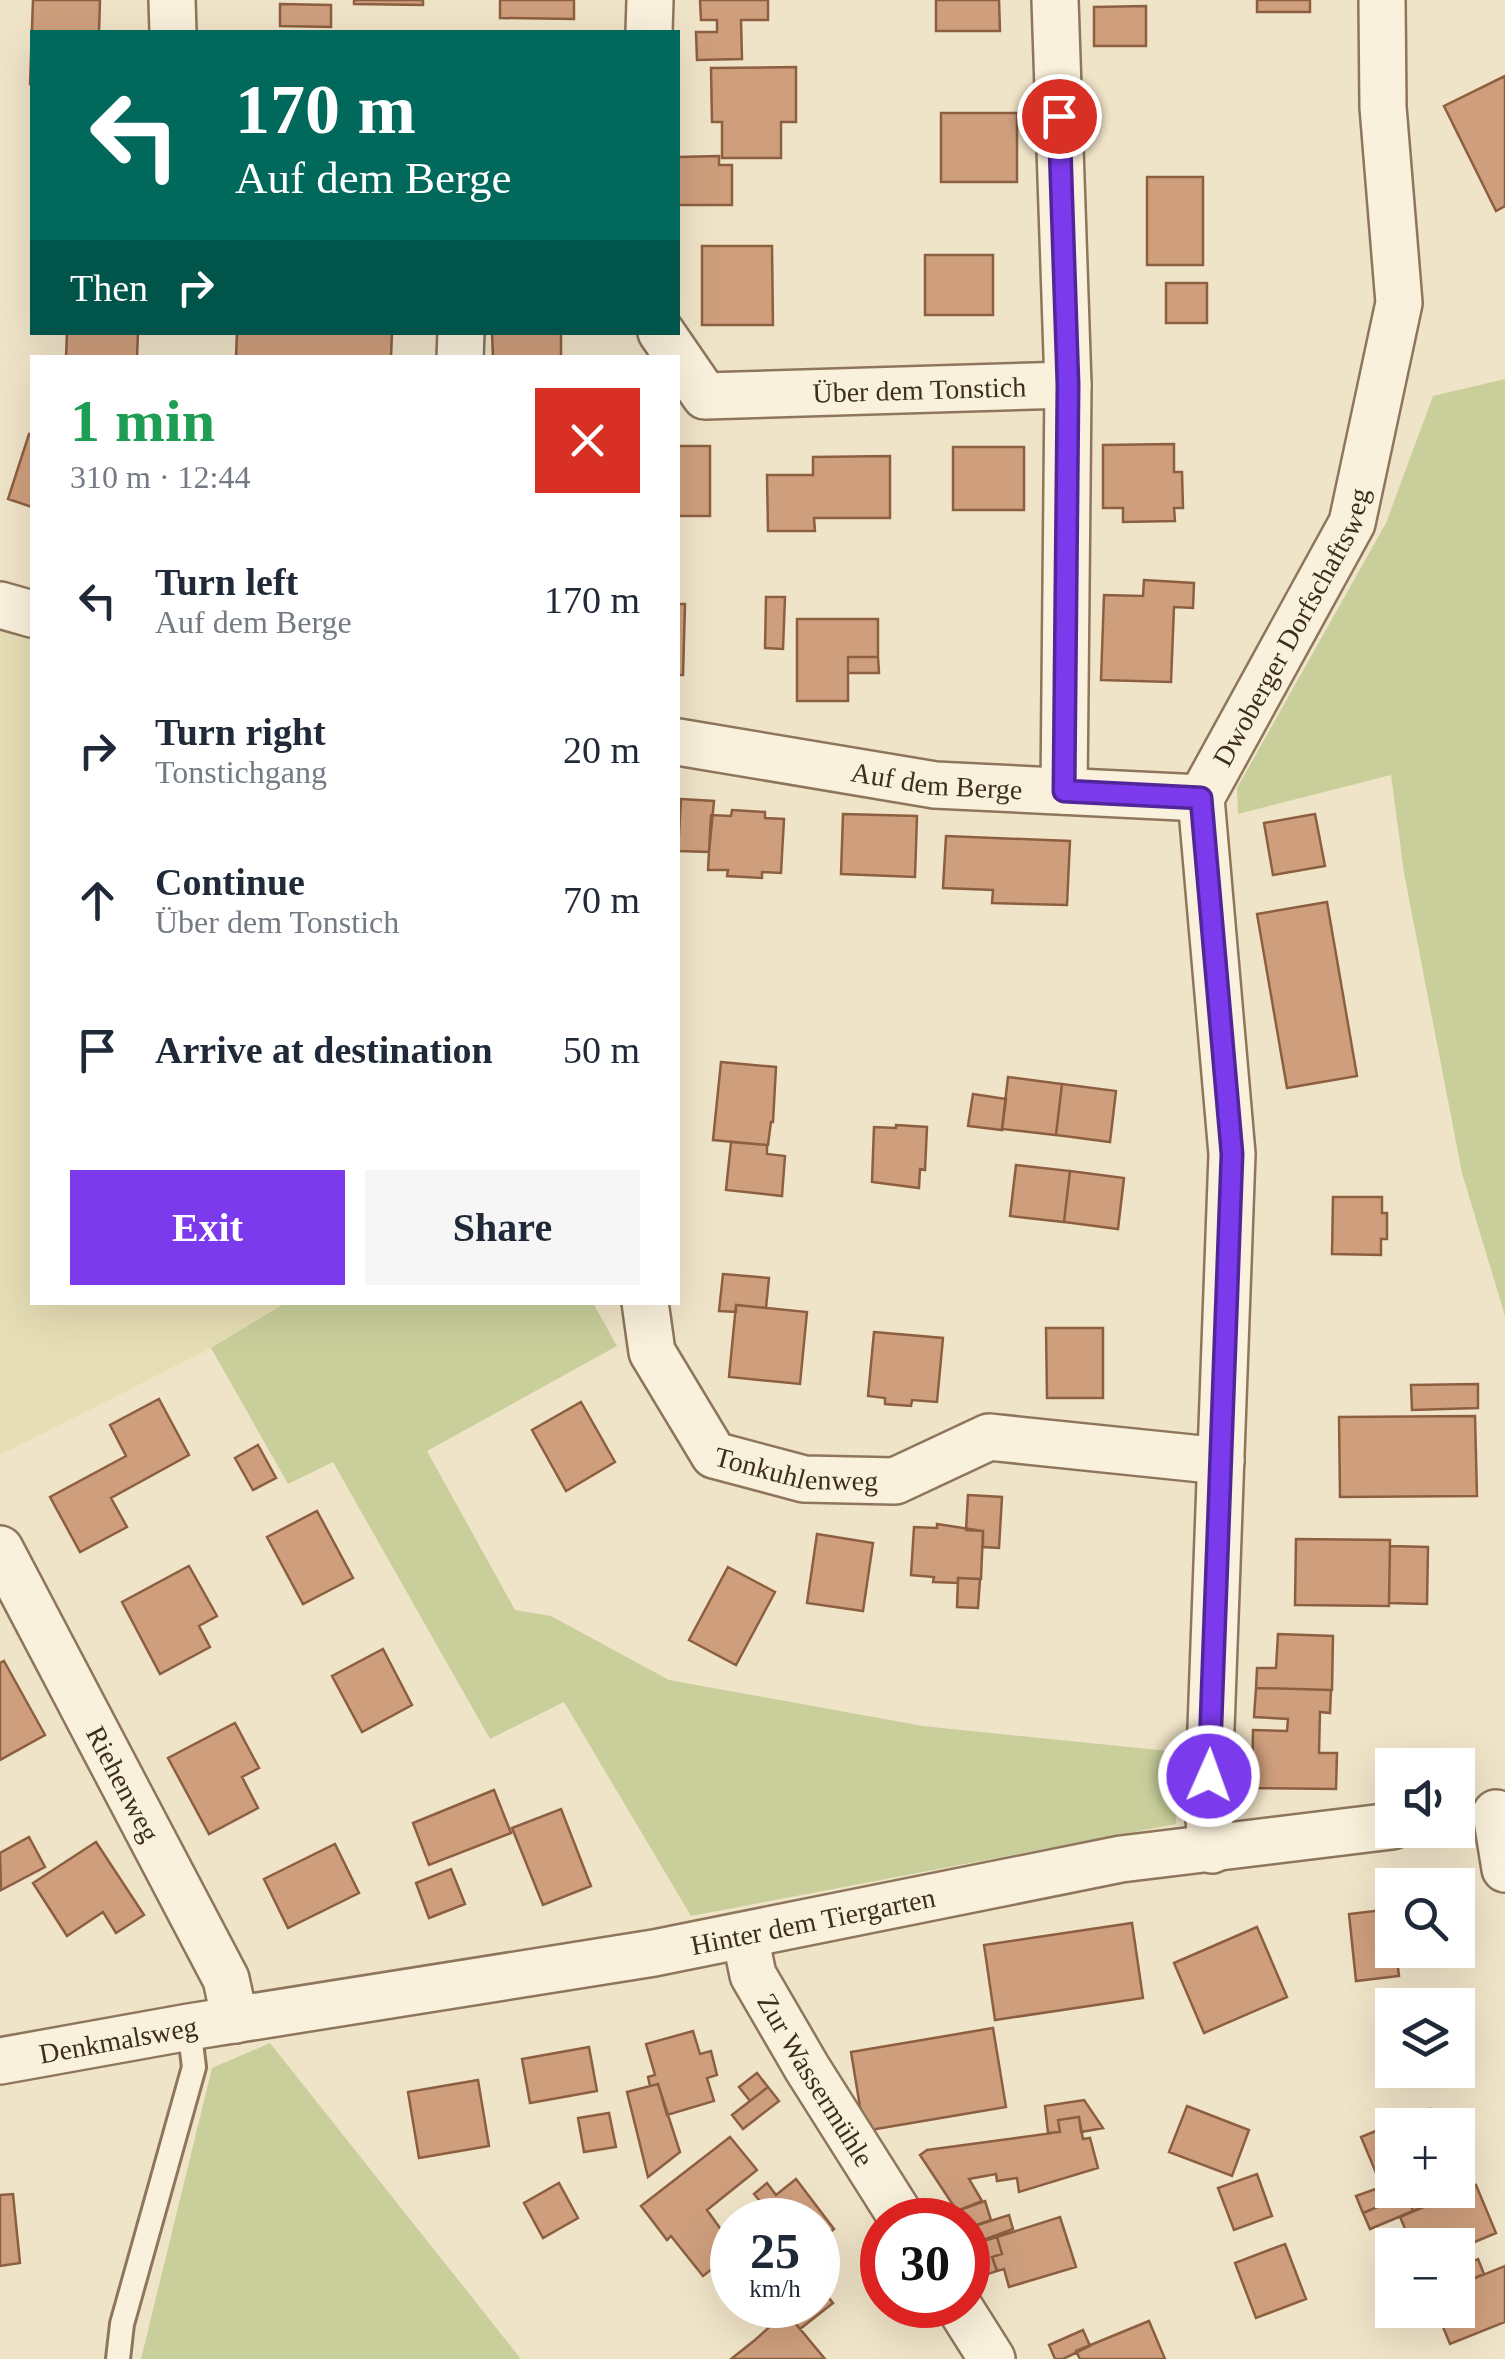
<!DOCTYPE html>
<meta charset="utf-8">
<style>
:root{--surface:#fff;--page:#f6f6f7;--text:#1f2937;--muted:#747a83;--accent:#7c3aed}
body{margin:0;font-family:"Times New Roman",serif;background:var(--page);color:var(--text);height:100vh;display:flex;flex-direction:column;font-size:38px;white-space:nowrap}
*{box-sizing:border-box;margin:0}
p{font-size:32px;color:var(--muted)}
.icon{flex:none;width:55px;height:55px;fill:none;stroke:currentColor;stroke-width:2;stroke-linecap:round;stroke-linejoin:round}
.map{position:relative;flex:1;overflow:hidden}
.details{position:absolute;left:30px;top:355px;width:650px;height:950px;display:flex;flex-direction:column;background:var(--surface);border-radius:0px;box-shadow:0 10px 40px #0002}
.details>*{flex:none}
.top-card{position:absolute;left:30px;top:30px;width:650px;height:305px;border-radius:0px;box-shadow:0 10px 40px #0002;background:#00695c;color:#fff;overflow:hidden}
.tools{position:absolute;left:1375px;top:1748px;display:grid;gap:20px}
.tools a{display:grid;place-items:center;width:100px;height:100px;border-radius:0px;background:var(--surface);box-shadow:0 10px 40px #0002;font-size:50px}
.speed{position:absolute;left:710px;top:2198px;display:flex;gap:20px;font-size:50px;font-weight:700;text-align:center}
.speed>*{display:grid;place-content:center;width:130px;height:130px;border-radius:50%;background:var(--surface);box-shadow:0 10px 40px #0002;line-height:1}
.speed small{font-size:25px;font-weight:400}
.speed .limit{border:15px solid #d22;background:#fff;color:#111}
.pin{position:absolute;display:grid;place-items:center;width:85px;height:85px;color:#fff;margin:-42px;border:5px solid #fff;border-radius:50%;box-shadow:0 2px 10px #0007}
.me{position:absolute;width:110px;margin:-55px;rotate:2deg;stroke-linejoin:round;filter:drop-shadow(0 0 8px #0008)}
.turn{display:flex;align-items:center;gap:35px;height:210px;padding:0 40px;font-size:45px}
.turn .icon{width:130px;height:130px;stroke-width:2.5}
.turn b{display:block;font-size:70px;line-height:85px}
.then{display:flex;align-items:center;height:95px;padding:0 40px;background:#0003;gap:20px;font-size:38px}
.round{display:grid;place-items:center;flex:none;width:105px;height:105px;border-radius:0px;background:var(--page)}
.overview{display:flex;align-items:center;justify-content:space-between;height:170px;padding:0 40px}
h1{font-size:60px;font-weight:800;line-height:75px;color:#1e9e55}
.primary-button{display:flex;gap:20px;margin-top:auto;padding:20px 40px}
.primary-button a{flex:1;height:115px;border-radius:0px;background:var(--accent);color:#fff;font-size:40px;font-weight:800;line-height:115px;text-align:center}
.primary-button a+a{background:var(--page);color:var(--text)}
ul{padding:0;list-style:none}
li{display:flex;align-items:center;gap:30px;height:150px;padding:0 40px}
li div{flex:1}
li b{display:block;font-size:38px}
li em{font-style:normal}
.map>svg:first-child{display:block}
.farmland{fill:#e6deb5}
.green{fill:#c9cf9b}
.building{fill:#cf9f7d;stroke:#8d5f41;stroke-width:2.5}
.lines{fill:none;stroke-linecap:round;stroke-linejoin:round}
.lane-casing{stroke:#8d765c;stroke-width:28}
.street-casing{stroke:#8d765c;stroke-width:50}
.lane{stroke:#faf1dc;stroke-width:22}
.street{stroke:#faf1dc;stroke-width:45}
.route-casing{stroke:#51269a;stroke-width:25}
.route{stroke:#7c3aed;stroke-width:18}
.labels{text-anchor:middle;stroke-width:8;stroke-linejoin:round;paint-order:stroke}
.street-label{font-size:28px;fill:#3d2e20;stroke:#f7eed8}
</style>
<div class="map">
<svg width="1505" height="2359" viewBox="0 0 1505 2359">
<rect width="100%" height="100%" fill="#f0e4c8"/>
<path class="farmland" d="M 0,623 L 32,631 L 32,1302 L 287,1303 L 211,1348 L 0,1455 Z"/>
<path class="green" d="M 1505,379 L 1505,1316 L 1462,1173 L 1404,873 L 1391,775 L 1238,814 L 1237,788 L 1386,523 L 1433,396 Z
M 287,1302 L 593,1303 L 617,1346 L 427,1451 L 515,1610 L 551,1616 L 669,1680 L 923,1726 L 1178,1752 L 1176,1824 L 691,1916 L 564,1702 L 490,1739 L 333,1462 L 288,1484 L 211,1348 Z
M 270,2043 L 521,2359 L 141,2359 L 212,2068 Z"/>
<path class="building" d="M 33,0 L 100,0 L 99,32 L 32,32 L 32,84 L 30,84 Z
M 354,0 L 423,0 L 423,5 L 354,4 Z
M 500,0 L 574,0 L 574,19 L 500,18 Z
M 700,0 L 768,0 L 768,20 L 741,20 L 742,59 L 697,60 L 696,32 L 717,32 L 717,20 L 701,20 Z
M 936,0 L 999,0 L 1000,31 L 936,31 Z
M 1257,0 L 1310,0 L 1310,12 L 1257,12 Z
M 280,4 L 331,5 L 331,27 L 280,26 Z
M 1146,6 L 1146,46 L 1094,46 L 1094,7 Z
M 796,67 L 796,122 L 781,122 L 781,158 L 722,158 L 722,122 L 712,122 L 711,68 Z
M 1505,76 L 1505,206 L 1496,211 L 1444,106 Z
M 941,113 L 1017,113 L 1017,182 L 941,182 Z
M 719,156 L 719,165 L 732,165 L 732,205 L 678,205 L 678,157 Z
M 1147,177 L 1203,177 L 1203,265 L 1147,265 Z
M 702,246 L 772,246 L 773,325 L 702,325 Z
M 925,255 L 993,255 L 993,315 L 925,315 Z
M 1166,283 L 1207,283 L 1207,323 L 1166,323 Z
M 67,332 L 138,332 L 137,358 L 66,358 Z
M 237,332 L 392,332 L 391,358 L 236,358 Z
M 492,332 L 561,332 L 561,358 L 493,358 Z
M 29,434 L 32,435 L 32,507 L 8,499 Z
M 1174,444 L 1174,472 L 1182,472 L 1183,508 L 1174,508 L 1175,521 L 1123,522 L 1123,508 L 1103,508 L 1103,445 Z
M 678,446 L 710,446 L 710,516 L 678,516 Z
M 953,447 L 1024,447 L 1024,510 L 953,510 Z
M 890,456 L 890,518 L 814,518 L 815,531 L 768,531 L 767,475 L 813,475 L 813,457 Z
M 1144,580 L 1194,583 L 1193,608 L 1174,607 L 1171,682 L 1101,680 L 1104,595 L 1143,596 Z
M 766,597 L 785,597 L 783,649 L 765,648 Z
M 678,604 L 685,604 L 683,675 L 678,675 Z
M 797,619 L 878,619 L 878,657 L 848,657 L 848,701 L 797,701 Z
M 848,657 L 878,657 L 879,673 L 848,673 Z
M 681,799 L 714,801 L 709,852 L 678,851 Z
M 732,810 L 765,812 L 765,818 L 784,819 L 781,873 L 762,872 L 762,878 L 727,876 L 728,870 L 708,870 L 711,815 L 731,816 Z
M 843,814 L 917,816 L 915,877 L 841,874 Z
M 1315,814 L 1325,866 L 1273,875 L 1264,823 Z
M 946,836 L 1070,841 L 1067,905 L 992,903 L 993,890 L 943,888 Z
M 1327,902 L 1357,1076 L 1287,1088 L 1257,914 Z
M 721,1062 L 776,1067 L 773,1122 L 771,1122 L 768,1145 L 713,1140 Z
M 1008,1077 L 1062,1084 L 1056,1135 L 1002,1129 Z
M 1062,1084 L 1116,1091 L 1110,1142 L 1056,1135 Z
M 973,1094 L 1006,1099 L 1002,1130 L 968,1126 Z
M 896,1125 L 927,1127 L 925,1170 L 920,1169 L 919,1188 L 872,1182 L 874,1127 L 896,1128 Z
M 731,1142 L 767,1145 L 767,1154 L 785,1156 L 782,1196 L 726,1190 Z
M 1016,1165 L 1070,1171 L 1064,1222 L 1010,1216 Z
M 1070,1171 L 1124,1178 L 1118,1229 L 1064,1222 Z
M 1333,1197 L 1382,1197 L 1382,1213 L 1387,1213 L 1387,1239 L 1381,1239 L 1381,1255 L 1332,1254 Z
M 723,1274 L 769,1278 L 766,1308 L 736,1305 L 736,1312 L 719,1311 Z
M 736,1305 L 807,1312 L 800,1384 L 729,1377 Z
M 1046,1328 L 1103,1328 L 1103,1398 L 1047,1398 Z
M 874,1332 L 943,1338 L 937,1402 L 912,1400 L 911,1406 L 885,1404 L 885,1398 L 868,1396 Z
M 1478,1384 L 1478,1408 L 1412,1410 L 1411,1385 Z
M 159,1399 L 189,1455 L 111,1498 L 127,1527 L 80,1552 L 50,1497 L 126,1456 L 110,1425 Z
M 581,1402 L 615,1462 L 566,1491 L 532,1430 Z
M 1475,1416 L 1477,1496 L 1340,1497 L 1339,1417 Z
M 258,1445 L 276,1478 L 253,1490 L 235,1458 Z
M 968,1495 L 1002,1497 L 999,1548 L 983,1547 L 983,1531 L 966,1530 Z
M 317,1511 L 353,1578 L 303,1604 L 267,1537 Z
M 937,1524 L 983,1531 L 981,1579 L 958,1578 L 958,1583 L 933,1582 L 934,1577 L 911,1575 L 914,1527 L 937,1528 Z
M 817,1534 L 873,1543 L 863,1611 L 807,1603 Z
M 1296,1539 L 1390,1540 L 1389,1606 L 1295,1605 Z
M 1390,1546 L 1428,1547 L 1427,1604 L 1389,1603 Z
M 189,1566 L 217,1616 L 199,1626 L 210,1647 L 160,1674 L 122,1602 Z
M 728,1567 L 775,1592 L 736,1665 L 689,1640 Z
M 958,1578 L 980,1579 L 978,1608 L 957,1607 Z
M 1278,1634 L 1333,1636 L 1332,1690 L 1256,1688 L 1257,1668 L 1276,1668 Z
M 383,1649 L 412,1705 L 362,1732 L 332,1676 Z
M 4,1661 L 45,1735 L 0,1760 L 0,1663 Z
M 1256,1688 L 1331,1690 L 1330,1713 L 1320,1712 L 1319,1753 L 1337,1753 L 1336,1789 L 1252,1788 L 1253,1730 L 1287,1731 L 1288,1719 L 1254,1717 Z
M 235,1723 L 259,1768 L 242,1777 L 258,1808 L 209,1834 L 168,1758 Z
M 494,1790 L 511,1833 L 429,1865 L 413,1823 Z
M 561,1809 L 591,1886 L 543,1905 L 512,1828 Z
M 29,1837 L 45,1867 L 1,1890 L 0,1853 Z
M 96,1842 L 144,1915 L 116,1933 L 103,1912 L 67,1936 L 33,1883 Z
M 335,1844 L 359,1893 L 288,1928 L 264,1879 Z
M 451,1869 L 465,1904 L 429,1918 L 416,1883 Z
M 1392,1909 L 1392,1950 L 1399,1950 L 1396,1950 L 1399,1976 L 1356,1981 L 1349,1914 Z
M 1132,1923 L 1143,1998 L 995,2020 L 984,1945 Z
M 1257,1927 L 1287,1997 L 1204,2033 L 1174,1963 Z
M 993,2028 L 1006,2107 L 864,2131 L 851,2052 Z
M 693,2031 L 700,2054 L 711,2051 L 717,2075 L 707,2078 L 714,2101 L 667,2115 L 658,2084 L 650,2086 L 648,2077 L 655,2075 L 646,2044 Z
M 589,2047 L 597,2091 L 530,2103 L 522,2059 Z
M 757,2073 L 768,2087 L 750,2101 L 739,2087 Z
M 478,2080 L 489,2146 L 419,2158 L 408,2092 Z
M 658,2084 L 680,2152 L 648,2177 L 627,2092 Z
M 768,2087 L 779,2101 L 743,2129 L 732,2115 Z
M 1084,2100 L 1103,2128 L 1081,2132 L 1079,2117 L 1058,2120 L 1060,2132 L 1048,2133 L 1045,2106 Z
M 1187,2106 L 1249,2130 L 1232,2176 L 1169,2152 Z
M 1430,2109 L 1436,2125 L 1392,2125 L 1392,2183 L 1382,2187 L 1361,2137 Z
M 609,2113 L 616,2147 L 584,2152 L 578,2118 Z
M 1079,2117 L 1083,2139 L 1090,2138 L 1098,2168 L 1019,2192 L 1017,2178 L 997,2181 L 996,2174 L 969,2179 L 982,2201 L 957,2211 L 920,2155 L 927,2150 L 1060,2132 L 1058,2120 Z
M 730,2137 L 757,2170 L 707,2210 L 732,2245 L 732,2253 L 703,2276 L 671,2236 L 667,2240 L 641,2206 Z
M 1257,2174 L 1272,2216 L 1234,2230 L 1218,2188 Z
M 1464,2174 L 1470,2188 L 1413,2211 L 1407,2197 L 1425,2190 L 1458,2190 L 1458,2177 Z
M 796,2179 L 834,2229 L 818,2242 L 818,2220 L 775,2220 L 754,2194 L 767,2183 L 776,2195 Z
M 559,2183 L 578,2218 L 543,2238 L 524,2203 Z
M 1392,2183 L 1392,2190 L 1404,2190 L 1406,2195 L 1363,2213 L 1356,2196 Z
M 1476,2185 L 1496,2233 L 1458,2249 L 1458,2245 L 1412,2245 L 1400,2217 Z
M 13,2194 L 20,2263 L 0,2266 L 0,2195 Z
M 1406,2195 L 1413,2211 L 1370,2229 L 1363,2213 Z
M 985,2201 L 991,2220 L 968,2228 L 968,2220 L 960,2220 L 957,2211 Z
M 1009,2215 L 1013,2229 L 970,2245 L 968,2228 Z
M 1060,2217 L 1076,2267 L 1009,2287 L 1004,2269 L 997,2271 L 992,2257 L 1002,2254 L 997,2237 Z
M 997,2237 L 1002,2254 L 992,2257 L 997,2271 L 988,2274 L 983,2259 L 975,2262 L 970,2245 Z
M 1285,2244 L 1306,2299 L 1256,2318 L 1235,2263 Z
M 1478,2259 L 1484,2274 L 1458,2285 L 1458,2267 Z
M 1505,2266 L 1505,2322 L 1450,2344 L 1436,2310 L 1458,2310 L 1458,2285 Z
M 818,2284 L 833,2303 L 800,2329 L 786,2312 L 779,2318 L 769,2305 L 818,2305 Z
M 786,2312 L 825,2359 L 731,2359 L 755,2340 Z
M 1149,2321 L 1165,2359 L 1080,2359 L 1076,2351 Z
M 1083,2330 L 1090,2346 L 1063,2359 L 1055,2359 L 1049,2345 Z"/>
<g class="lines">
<g class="lane-casing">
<path id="lane" d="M 118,2359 L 122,2324 L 194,2067 L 189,2027"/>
</g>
<g class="street-casing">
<g id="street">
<path d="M 172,0 L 173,32"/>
<path d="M 649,32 L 650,0"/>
<path id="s1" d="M 661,332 L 705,396 L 1068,385 L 1055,0"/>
<path d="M 460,358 L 461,332"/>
<path d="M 0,605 L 32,614"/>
<path id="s2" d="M 678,742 L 935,785 L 1201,798"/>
<path d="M 1064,791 L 1068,385"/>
<path id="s3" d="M 645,1302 L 652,1352 L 714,1455 L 804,1479 L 895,1481 L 989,1437 L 1221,1461"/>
<path id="s4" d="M 0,1549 L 226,1979 L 235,2020"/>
<path d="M 1496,1813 L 1505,1869"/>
<path id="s5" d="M 1212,1850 L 1208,1810 L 1232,1154 L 1201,798 L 1352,523 L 1399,303 L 1383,107 L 1382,0"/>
<path id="s6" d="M 745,1936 L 753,1975 L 807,2068 L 903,2220"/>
<path id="s7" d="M 0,2061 L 189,2027 L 654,1953 L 1121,1859 L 1392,1826"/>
<path d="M 958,2305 L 992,2359"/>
</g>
</g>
<use href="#lane" class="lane"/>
<use href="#street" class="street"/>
</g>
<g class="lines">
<g class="route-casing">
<path id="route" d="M 1059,116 L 1068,385 L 1064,791 L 1201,798 L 1232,1154 L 1209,1776"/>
</g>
<use href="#route" class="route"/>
</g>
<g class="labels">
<g class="street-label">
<text dy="10" stroke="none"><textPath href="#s1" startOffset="292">Über dem Tonstich</textPath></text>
<text dy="10" stroke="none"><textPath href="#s5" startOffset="1248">Dwoberger Dorfschaftsweg</textPath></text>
<text dy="10" stroke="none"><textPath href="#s2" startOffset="262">Auf dem Berge</textPath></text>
<text dy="10" stroke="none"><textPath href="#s3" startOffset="255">Tonkuhlenweg</textPath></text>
<text dy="10" stroke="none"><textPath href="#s4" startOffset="265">Riehenweg</textPath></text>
<text dy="10" stroke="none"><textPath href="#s7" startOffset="825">Hinter dem Tiergarten</textPath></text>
<text dy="10" stroke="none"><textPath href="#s7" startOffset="120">Denkmalsweg</textPath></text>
<text dy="10" stroke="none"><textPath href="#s6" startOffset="162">Zur Wassermühle</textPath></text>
</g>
</g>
</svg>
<div class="tools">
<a><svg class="icon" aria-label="sound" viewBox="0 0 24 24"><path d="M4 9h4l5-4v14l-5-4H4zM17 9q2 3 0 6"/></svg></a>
<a><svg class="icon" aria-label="search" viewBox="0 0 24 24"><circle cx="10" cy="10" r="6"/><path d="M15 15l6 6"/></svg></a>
<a><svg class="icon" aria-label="layers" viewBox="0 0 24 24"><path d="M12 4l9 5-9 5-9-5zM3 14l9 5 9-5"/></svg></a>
<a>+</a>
<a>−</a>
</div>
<div class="speed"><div>25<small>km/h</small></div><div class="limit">30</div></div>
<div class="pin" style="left:1059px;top:116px;background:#d93025"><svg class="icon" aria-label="arrive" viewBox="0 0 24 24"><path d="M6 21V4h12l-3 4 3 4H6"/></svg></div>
<svg class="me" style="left:1209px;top:1776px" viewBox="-20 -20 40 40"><circle r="17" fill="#7c3aed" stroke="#fff" stroke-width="3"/><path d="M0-11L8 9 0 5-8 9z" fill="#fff"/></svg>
<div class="top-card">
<div class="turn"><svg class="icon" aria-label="left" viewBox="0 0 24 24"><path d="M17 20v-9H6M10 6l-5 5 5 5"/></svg><div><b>170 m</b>Auf dem Berge</div></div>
<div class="then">Then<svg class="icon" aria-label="right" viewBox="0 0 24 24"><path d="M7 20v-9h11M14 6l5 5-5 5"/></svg></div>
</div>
<section class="details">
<div class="overview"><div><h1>1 min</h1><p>310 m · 12:44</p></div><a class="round" style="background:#d93025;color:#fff"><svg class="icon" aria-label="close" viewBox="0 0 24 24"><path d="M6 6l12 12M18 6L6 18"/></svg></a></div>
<ul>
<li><svg class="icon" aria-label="left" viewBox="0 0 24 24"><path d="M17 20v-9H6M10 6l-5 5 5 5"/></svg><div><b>Turn left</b><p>Auf dem Berge</p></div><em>170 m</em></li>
<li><svg class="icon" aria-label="right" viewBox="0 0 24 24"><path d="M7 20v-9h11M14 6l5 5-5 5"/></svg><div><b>Turn right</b><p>Tonstichgang</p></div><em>20 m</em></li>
<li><svg class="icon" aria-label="ahead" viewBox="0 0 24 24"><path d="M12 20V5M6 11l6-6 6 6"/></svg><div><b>Continue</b><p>Über dem Tonstich</p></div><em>70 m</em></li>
<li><svg class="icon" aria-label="arrive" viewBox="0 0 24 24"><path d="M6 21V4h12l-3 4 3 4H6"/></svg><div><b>Arrive at destination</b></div><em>50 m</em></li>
</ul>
<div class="primary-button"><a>Exit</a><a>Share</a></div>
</section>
</div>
